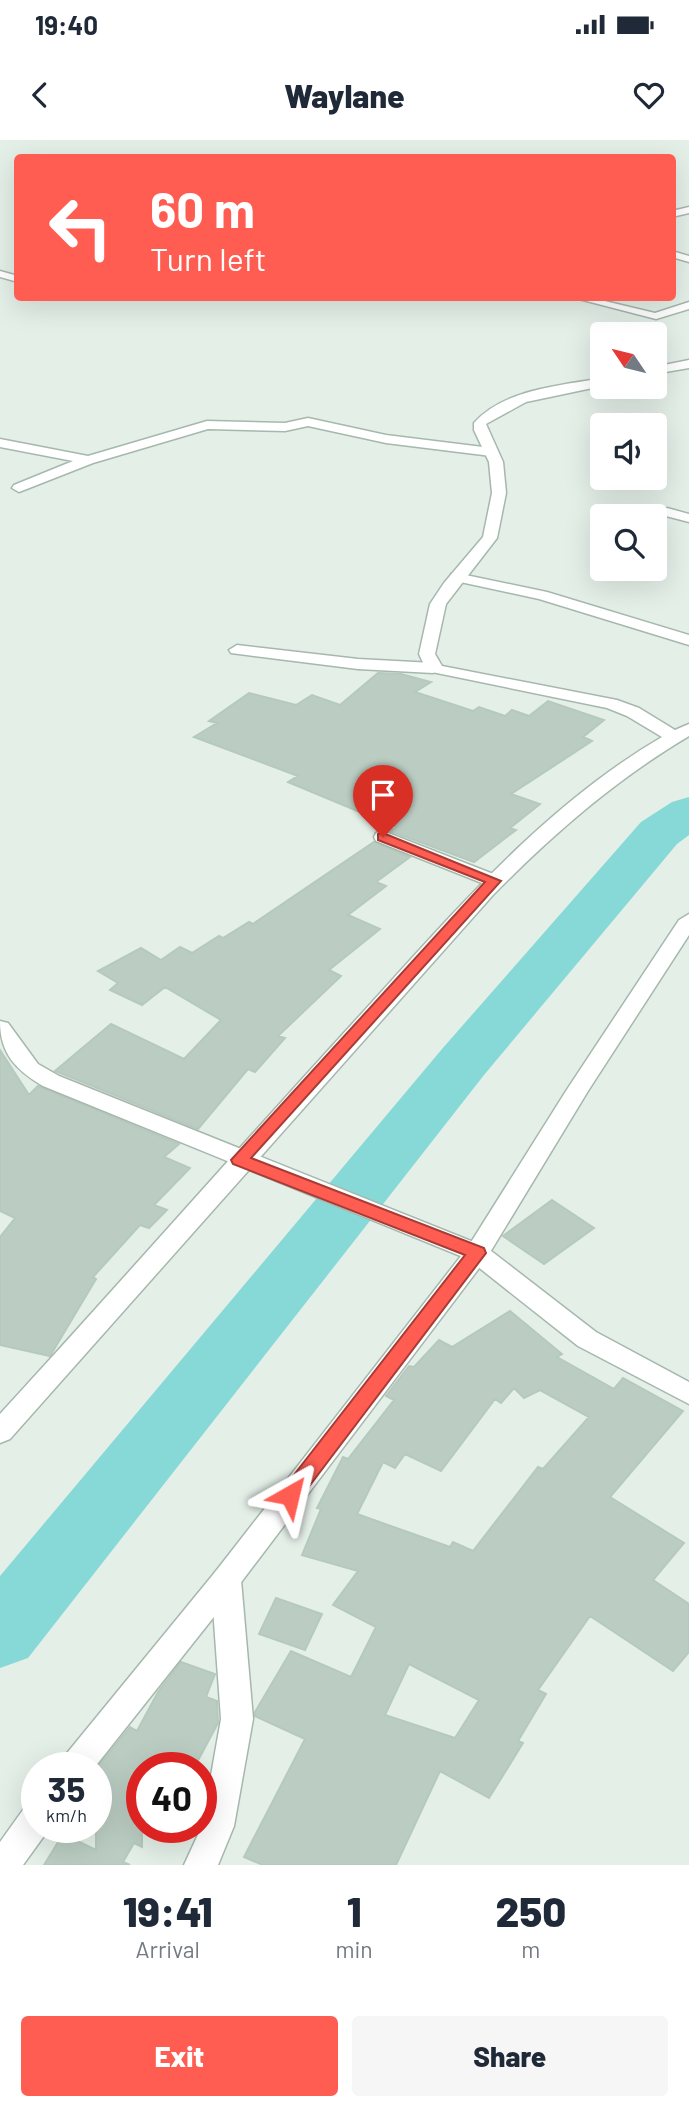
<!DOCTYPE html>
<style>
:root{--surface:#fff;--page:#f6f6f7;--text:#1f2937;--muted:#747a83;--accent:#ff5d52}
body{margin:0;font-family:Barlow,sans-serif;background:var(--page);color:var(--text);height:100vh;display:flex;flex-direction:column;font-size:26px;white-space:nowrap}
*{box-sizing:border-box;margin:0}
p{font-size:23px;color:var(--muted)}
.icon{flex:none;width:38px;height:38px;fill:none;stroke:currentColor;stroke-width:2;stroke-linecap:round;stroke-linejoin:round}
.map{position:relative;height:1725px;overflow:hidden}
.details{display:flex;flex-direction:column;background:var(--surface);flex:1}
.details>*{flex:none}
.top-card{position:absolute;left:14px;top:14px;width:662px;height:147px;border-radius:7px;box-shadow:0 7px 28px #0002;background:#ff5d52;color:#fff;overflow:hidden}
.needle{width:46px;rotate:305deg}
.controls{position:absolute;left:590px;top:182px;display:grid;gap:14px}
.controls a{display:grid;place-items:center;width:77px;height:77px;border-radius:7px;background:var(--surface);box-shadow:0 7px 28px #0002;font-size:35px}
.speed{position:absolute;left:21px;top:1612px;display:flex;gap:14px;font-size:35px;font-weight:700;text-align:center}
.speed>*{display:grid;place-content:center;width:91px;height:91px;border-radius:50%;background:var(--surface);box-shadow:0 7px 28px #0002;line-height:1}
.speed small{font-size:18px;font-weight:400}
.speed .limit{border:10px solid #d22;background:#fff;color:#111}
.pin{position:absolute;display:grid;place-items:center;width:60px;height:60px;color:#fff;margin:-72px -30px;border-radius:50% 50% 50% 0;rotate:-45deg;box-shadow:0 0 7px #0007}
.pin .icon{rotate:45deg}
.me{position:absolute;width:77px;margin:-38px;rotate:37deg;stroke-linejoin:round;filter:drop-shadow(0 0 5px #0008)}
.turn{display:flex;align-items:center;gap:24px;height:147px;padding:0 21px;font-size:32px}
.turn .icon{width:91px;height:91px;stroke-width:2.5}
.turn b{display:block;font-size:49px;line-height:60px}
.eta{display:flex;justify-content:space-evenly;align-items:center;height:119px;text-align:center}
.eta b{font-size:42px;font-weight:800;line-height:49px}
.button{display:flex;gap:14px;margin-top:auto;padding:14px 21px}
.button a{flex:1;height:80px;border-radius:7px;background:var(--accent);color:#fff;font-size:28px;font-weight:800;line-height:80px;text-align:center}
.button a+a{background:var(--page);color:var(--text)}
.status{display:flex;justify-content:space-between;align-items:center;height:49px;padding:0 35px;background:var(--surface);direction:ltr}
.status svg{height:19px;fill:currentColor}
header{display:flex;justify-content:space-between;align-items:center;height:91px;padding:0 21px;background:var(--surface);font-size:32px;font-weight:800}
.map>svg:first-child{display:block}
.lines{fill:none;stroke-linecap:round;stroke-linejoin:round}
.river{fill:#87d9d7;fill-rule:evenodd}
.building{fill:#bbcdc3;stroke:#b5c9bd;stroke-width:2;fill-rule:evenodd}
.minor-casing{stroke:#a6b8ae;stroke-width:3}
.tertiary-casing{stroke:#a6b8ae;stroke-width:3}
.minor{fill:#fff;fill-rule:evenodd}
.tertiary{fill:#fff;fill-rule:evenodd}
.route{fill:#ff5d52;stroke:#a63c35;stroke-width:2}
</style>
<div class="status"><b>19:40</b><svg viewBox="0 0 49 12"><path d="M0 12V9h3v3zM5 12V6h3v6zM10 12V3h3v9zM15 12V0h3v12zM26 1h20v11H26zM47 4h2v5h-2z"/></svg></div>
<header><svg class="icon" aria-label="back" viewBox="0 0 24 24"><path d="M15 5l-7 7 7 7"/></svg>Waylane<svg class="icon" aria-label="heart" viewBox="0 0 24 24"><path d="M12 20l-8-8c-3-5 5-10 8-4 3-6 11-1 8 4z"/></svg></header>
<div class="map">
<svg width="689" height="1725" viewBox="0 0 689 1725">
<rect width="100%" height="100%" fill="#e4efe8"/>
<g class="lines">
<path class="river" d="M 689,657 L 689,695 L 677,704 L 484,935 L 28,1518 L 0,1528 L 0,1436 L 442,909 L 641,682 L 672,662 Z"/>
</g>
<path class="building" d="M 378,533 L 401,534 L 431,542 L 415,552 L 473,571 L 479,567 L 505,576 L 512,570 L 529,576 L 548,561 L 604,580 L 583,597 L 592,601 L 511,654 L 540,664 L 510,688 L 516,690 L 474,722 L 390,691 L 396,687 L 288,642 L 298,636 L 194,597 L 217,583 L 209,581 L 249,553 L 296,565 L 312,555 L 340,565 Z
M 374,702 L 410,717 L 376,742 L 386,746 L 348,775 L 380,789 L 329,830 L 341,836 L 278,896 L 285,898 L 255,932 L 248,929 L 198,989 L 55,931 L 111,884 L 184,919 L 221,880 L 165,847 L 142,865 L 110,850 L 118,843 L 98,831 L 141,808 L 161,820 L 180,807 L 192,813 L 219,796 L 223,798 L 249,782 L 253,784 Z
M 0,910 L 29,955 L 38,946 L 179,1004 L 164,1017 L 190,1028 L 154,1065 L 167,1070 L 149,1088 L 140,1085 L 93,1137 L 96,1139 L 50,1216 L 0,1205 L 0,1097 L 15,1078 L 0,1071 Z
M 552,1060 L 594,1088 L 544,1124 L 503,1096 Z
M 510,1171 L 562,1214 L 557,1217 L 614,1249 L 623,1238 L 683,1271 L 610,1357 L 684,1403 L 653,1440 L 689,1464 L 689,1512 L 673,1531 L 590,1476 L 538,1550 L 546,1554 L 518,1601 L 523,1603 L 489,1658 L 440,1631 L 396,1725 L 263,1725 L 244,1717 L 305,1599 L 255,1576 L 255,1572 L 291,1511 L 351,1537 L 376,1487 L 333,1465 L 358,1431 L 302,1415 L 321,1369 L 317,1368 L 343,1317 L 348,1319 L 394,1260 L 386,1256 L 409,1226 L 414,1227 L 439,1200 L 452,1207 ZM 514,1248 L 524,1258 L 540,1250 L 589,1277 L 543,1329 L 538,1327 L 473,1411 L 453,1402 L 450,1407 L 357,1374 L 383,1322 L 395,1328 L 405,1314 L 441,1331 L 495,1259 L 501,1263 ZM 409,1524 L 479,1560 L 455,1598 L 385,1575 Z
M 276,1458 L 322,1474 L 305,1510 L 259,1494 Z
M 181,1522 L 215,1534 L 206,1557 L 217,1561 L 218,1583 L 194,1628 L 142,1628 L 142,1707 L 134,1703 L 123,1722 L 130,1725 L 44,1725 L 63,1694 L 96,1710 L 96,1629 L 130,1587 L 137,1591 L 158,1552 Z"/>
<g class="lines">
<g class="minor-casing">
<path id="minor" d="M 689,67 L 689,73 L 672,77 L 672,71 Z
M 672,111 L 689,116 L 689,122 L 672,117 Z
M 0,131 L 18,136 L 18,142 L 0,137 Z
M 575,158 L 592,158 L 655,173 L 689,162 L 689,169 L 656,179 Z
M 308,278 L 386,295 L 491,308 L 498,312 L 491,316 L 386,303 L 308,286 L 285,291 L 208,289 L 93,323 L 19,352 L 12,348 L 14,345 L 73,321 L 0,307 L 0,299 L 88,316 L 207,281 L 285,283 Z
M 667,368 L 689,374 L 689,382 L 662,375 L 660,372 Z
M 456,433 L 547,452 L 689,495 L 689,505 L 539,459 L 451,440 L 451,434 Z
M 237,505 L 358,519 L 433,523 L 441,528 L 433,533 L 358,529 L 231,513 L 229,510 Z
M 383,691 L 501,737 L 504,741 L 501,745 L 487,745 L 376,701 L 374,697 L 376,693 Z
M 0,881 L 8,883 L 38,924 L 59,936 L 486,1107 L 596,1192 L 689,1242 L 689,1264 L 578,1206 L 468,1119 L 43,946 C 16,930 0,914 0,881 Z
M 226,1428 L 236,1431 L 241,1440 L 253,1579 L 234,1686 L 218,1725 L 184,1725 L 202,1686 L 221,1579 L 211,1440 L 216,1431 Z"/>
</g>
<g class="tertiary-casing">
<path id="tertiary" d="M 689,220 L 689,228 L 654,234 L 654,227 Z
M 602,238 L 602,246 L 526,262 L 486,284 L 503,322 L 506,353 L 497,398 L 446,464 L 435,514 L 442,526 L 617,560 L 639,568 L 675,590 L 689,584 L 689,596 C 615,640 553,694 493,755 L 10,1299 L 0,1303 L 0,1274 C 122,1141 241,1005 363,872 C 454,772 544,666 662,597 L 627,576 L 607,568 L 427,531 L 419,514 L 430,464 L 444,443 L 483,397 L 492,353 L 489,322 L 474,290 L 474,283 C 504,249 560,246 602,238 Z
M 689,774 L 689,795 L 588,951 L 486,1119 L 236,1449 L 94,1628 L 58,1628 L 63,1618 L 216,1431 L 468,1107 L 566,951 L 679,780 Z
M 37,1663 L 37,1687 L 49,1689 L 23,1725 L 0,1725 L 0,1702 L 25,1667 Z"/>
</g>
<use href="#minor" class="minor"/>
<use href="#tertiary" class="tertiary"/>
</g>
<path class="route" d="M 383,693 L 501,741 L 251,1018 L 484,1108 L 486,1113 L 298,1361 L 290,1364 L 283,1361 L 280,1355 L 283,1349 L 465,1115 L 233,1024 L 231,1020 L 485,742 L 378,700 L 378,694 Z"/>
</svg>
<div class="controls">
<a><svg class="needle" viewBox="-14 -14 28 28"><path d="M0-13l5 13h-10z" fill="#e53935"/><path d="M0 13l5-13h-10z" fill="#747a83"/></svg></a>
<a><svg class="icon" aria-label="sound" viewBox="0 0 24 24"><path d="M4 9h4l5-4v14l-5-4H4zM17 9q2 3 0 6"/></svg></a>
<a><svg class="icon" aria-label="search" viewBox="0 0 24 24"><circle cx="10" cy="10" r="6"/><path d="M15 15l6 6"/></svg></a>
</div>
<div class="speed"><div>35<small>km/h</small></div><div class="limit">40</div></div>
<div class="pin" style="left:383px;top:697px;background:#d93025"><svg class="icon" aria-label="arrive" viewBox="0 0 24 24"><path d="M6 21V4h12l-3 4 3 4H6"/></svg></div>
<svg class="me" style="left:290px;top:1355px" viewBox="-20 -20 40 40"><path d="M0-17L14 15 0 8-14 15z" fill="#ff5d52" stroke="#fff" stroke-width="4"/></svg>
<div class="top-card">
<div class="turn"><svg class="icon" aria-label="left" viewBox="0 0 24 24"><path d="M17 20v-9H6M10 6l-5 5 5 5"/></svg><div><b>60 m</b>Turn left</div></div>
</div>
</div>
<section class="details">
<div class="eta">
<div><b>19:41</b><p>Arrival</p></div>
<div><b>1</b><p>min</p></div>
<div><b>250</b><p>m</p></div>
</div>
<div class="button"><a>Exit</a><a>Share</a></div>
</section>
